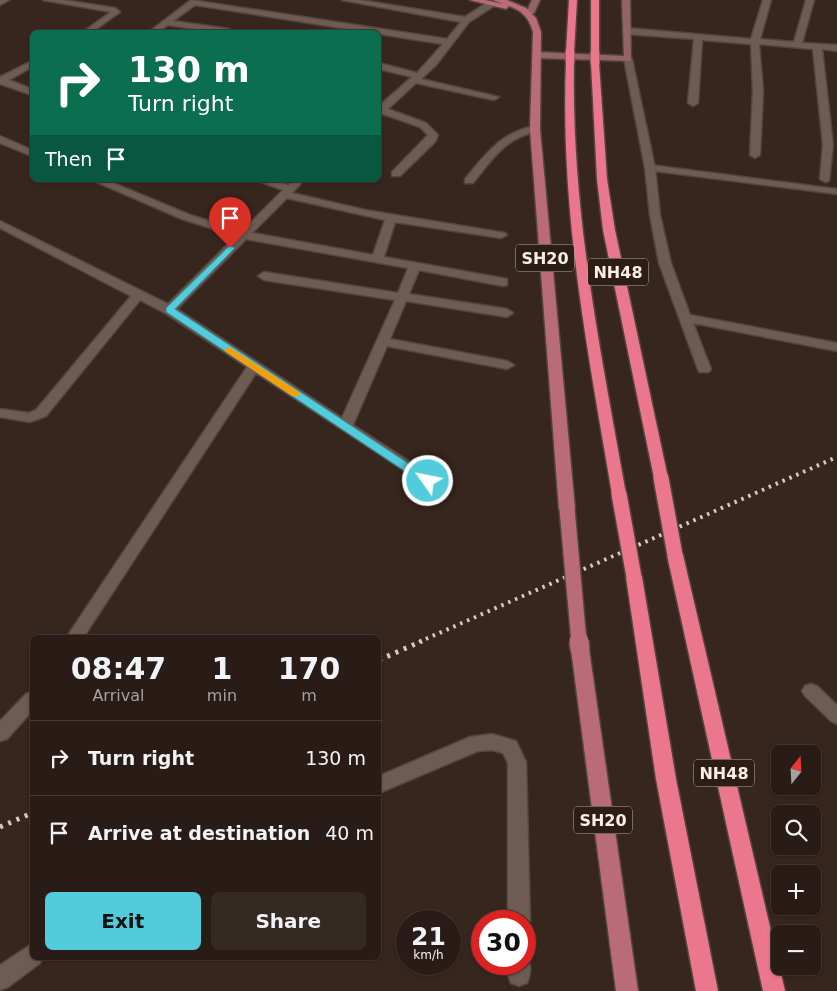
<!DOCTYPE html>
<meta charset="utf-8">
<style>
:root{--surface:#291c16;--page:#352923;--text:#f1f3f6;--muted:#a5a1a1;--line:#453a35;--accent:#52cbda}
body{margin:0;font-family:"DejaVu Sans",sans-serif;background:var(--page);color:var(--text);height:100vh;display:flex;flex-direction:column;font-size:19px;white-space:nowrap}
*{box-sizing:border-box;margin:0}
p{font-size:16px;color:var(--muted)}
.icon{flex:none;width:28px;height:28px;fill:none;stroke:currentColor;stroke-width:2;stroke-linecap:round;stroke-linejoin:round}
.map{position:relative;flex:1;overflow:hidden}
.details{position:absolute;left:30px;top:635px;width:351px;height:325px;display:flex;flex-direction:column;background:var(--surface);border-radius:8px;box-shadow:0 1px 4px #0004,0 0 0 1px var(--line)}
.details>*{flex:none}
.guide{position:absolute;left:30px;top:30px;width:351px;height:152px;border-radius:8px;box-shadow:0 1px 4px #0004,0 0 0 1px var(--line);background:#0b6e4f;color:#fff;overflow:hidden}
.needle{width:32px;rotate:18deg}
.fabs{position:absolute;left:771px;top:745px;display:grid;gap:10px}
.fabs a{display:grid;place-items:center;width:50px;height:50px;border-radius:8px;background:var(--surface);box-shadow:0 1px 4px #0004,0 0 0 1px var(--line);font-size:25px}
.speed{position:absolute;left:396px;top:910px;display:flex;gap:10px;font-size:25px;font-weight:700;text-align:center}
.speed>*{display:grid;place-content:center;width:65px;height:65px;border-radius:50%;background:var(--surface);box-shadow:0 1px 4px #0004,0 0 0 1px var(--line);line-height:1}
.speed small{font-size:12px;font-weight:400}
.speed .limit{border:8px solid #d22;background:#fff;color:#111}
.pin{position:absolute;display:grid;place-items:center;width:42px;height:42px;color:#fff;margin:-51px -21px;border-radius:50% 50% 50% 0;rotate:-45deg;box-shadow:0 0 5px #0007}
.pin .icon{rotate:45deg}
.me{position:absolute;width:55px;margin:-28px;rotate:303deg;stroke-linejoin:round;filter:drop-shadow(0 0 4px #0008)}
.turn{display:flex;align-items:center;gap:18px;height:105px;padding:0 15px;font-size:22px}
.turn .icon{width:65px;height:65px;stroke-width:2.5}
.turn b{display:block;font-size:35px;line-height:42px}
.then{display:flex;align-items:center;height:48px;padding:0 15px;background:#0003;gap:10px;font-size:19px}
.eta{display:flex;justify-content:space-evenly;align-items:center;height:85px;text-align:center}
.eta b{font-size:30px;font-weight:700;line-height:35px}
.primary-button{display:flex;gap:10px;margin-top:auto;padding:10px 15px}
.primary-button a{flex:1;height:58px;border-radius:8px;background:var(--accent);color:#111;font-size:20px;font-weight:700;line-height:58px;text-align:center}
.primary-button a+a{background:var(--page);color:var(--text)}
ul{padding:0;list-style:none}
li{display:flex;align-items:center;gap:15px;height:75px;padding:0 15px;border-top:1px solid var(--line)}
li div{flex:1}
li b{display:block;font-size:19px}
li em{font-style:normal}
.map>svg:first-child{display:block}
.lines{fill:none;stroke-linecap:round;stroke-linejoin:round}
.lane-casing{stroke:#53453e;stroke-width:3}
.street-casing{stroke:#53453e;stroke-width:3}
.secondary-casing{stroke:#53453e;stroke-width:3}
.primary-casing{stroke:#53453e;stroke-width:3}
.highway-casing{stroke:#53453e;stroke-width:3}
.lane{fill:#6e5c52;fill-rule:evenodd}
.street{fill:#6e5c52;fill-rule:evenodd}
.secondary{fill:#946463;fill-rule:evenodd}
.primary{fill:#b96c75;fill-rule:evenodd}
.highway{fill:#eb778c;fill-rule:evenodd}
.rail-far1{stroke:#d7cac5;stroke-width:4;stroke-dasharray:2.5 5;stroke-linecap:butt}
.rail{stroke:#d7cac5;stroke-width:5;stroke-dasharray:3 6;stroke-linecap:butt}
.primary-bridge-far1-casing{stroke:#53453e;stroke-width:18;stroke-linecap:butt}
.primary-bridge-casing{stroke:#53453e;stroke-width:22;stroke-linecap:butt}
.highway-bridge-far1-casing{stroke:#53453e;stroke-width:10;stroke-linecap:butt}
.highway-bridge-casing{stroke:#53453e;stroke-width:18;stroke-linecap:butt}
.primary-bridge-far1{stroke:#b96c75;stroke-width:15}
.primary-bridge{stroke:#b96c75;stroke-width:19}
.highway-bridge-far1{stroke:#eb778c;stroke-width:9}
.highway-bridge{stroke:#eb778c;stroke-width:15}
.route{fill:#52cbda;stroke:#35848e}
.slow{fill:#f59e0b}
.labels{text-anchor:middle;stroke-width:5;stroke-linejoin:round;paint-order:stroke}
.shield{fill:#2c1d15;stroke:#bcafa9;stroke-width:1}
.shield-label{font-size:16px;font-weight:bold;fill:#faeee9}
</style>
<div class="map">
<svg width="837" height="991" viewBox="0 0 837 991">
<rect width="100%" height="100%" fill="#37261e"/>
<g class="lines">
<g class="lane-casing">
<path id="lane" d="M 650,165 L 836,189 L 837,194 L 647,170 L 646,168 Z"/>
</g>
<g class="street-casing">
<path id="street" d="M 0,0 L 9,0 L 0,5 Z
M 43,0 L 63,0 L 115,8 L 120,12 L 92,32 L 83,32 L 111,12 Z
M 191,0 L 447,39 L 461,22 L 342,0 L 360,0 L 465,17 L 488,2 L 494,2 L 494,6 L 469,22 L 436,65 L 421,79 L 499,97 L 494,100 L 416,83 L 388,109 L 426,123 L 438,135 L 435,142 L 400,176 L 392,176 L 392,172 L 428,135 L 420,127 L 383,114 L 379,115 L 379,106 L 412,77 L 379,69 L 379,63 L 417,73 L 443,44 L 195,5 L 173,21 L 229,29 L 233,32 L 216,32 L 168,25 L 158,32 L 149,32 Z
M 763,0 L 771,0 L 760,39 L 794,42 L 806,0 L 814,0 L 802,43 L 837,45 L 837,51 L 822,49 L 833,145 L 829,181 L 825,182 L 820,179 L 823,145 L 813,49 L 759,44 L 763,91 L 760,155 L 755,158 L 750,155 L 753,91 L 751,44 L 702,40 L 698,103 L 693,106 L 688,103 L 694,39 L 627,34 L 623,31 L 627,28 L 751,39 Z
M 628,56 L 632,59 L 655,168 L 660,215 L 671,263 L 690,315 L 837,343 L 837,351 L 693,323 L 711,369 L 709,372 L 699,372 L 659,263 L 650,215 L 645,168 L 624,59 Z
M 32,61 L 32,67 L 9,80 L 32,89 L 32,95 L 0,84 L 0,77 Z
M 535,126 L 538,127 L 538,131 C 504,139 494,157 473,183 L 465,183 L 465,179 C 486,154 501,132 535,126 Z
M 0,136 L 32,150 L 32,156 L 0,143 Z
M 92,180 L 106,180 L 190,215 L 242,231 L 283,190 L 256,180 L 272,180 L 288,185 L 293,180 L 304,180 L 292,193 L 365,210 L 505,233 L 507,235 L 501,238 L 395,222 L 384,257 L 507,279 L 507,285 L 503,286 L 419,270 L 409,294 L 507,309 L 513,313 L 507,317 L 406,301 L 390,339 L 507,361 L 514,365 L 507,369 L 387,346 L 353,425 L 433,477 L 435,481 L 433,485 L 428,486 L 256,373 L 83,638 L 66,638 L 247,367 L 165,313 L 140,300 L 46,416 L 30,422 L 0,417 L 0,409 L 29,413 L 36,410 L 131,296 L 0,228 L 0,221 L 168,304 L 236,236 L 182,219 ZM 287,198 L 385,220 L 373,255 L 252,233 ZM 246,239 L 408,268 L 398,293 L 264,272 L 258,276 L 264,280 L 395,300 L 342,418 L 177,309 Z
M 811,684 L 817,686 L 837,705 L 837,724 L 831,721 L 805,696 L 802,691 L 805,686 Z
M 32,692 L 32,711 L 7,739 L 0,741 L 0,721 L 26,694 Z
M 492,734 L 516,741 L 526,762 L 530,921 L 525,929 L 525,921 L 508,921 L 508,763 L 503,753 L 492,750 L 478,751 L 379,793 L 379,776 L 470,737 Z
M 32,944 L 32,958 L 42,958 L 40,963 L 8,987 L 0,990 L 0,965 Z
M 525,956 C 532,963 531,973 527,983 L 519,986 L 511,983 L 508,975 L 508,964 L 525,964 Z"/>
</g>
<g class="secondary-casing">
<path id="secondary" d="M 532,0 L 540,0 L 534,13 L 530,15 L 526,13 Z
M 622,0 L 630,0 L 631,61 L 537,58 L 533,55 L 537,52 L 624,56 Z"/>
</g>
<g class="primary-casing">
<path id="primary" d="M 470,0 L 485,0 L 503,4 L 493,0 L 507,0 L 526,8 L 536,18 L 541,32 L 540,129 L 575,509 L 572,513 L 562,513 L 559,509 L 530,129 L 533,32 C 529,18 523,11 509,6 L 506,9 Z
M 580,642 L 586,644 L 589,649 L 638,991 L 616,991 L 571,649 L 574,644 Z"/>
</g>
<g class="highway-casing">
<path id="highway" d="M 569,0 L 577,0 L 574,52 L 570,55 L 566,52 Z
M 591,0 L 599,0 L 599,53 L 595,56 L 591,53 Z
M 570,58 L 574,61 C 571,211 600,347 626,494 L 624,498 L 614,498 L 612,494 C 587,347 560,211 566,61 Z
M 595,60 L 599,63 L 607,179 L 615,230 L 668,478 L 661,483 L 654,478 L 603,230 L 597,179 L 591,63 Z
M 675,549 L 681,551 L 683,555 L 785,991 L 763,991 L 667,555 L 669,551 Z
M 634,571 L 640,573 L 642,577 L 676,779 L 718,991 L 696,991 L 656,779 L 626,577 L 628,573 Z"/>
</g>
<use href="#lane" class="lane"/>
<use href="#street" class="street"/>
<use href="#secondary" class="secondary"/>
<use href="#primary" class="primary"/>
<use href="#highway" class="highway"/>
<path class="rail-far1" d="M 419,642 L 837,457"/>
<path class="rail" d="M 379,660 L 422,641
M 0,827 L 32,813"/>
<g class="primary-bridge-far1-casing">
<path id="primary-bridge-far1" d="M 567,509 L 579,642"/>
</g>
<g class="primary-bridge-casing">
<path id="primary-bridge" d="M 579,641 L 580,649"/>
</g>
<g class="highway-bridge-far1-casing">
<path id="highway-bridge-far1" d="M 570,52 L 570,61
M 595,53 L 595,63"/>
</g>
<g class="highway-bridge-casing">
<path id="highway-bridge" d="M 661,478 L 675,555
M 619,494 L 634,577"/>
</g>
<use href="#primary-bridge-far1" class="primary-bridge-far1"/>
<use href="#primary-bridge" class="primary-bridge"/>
<use href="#highway-bridge-far1" class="highway-bridge-far1"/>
<use href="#highway-bridge" class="highway-bridge"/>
</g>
<path class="route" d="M 230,245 L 235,248 L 234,249 L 175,309 L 432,479 L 432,484 L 424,484 L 166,312 L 166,308 Z"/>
<path class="slow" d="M 229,347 L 299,392 L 299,396 L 292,396 L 226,352 L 224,350 Z"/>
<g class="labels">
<g class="shield">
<rect x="516" y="244.5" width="58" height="27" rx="4"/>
<rect x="588" y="258.5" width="60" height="27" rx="4"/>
<rect x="694" y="759.5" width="60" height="27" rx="4"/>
<rect x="574" y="806.5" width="58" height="27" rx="4"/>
</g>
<g class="shield-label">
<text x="545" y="264">SH20</text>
<text x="618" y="278">NH48</text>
<text x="724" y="779">NH48</text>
<text x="603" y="826">SH20</text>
</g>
</g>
</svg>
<div class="fabs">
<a><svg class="needle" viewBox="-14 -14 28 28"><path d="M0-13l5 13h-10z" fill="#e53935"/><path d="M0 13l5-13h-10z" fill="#a5a1a1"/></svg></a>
<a><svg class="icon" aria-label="search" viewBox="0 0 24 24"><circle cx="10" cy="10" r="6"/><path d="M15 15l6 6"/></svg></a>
<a>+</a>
<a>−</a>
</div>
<div class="speed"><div>21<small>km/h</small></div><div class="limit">30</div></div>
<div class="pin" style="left:230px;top:248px;background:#d93025"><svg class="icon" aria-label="arrive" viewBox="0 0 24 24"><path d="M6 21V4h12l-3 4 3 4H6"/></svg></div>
<svg class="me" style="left:428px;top:481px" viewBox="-20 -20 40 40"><circle r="17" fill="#52cbda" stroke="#fff" stroke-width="3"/><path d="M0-11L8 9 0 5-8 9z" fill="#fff"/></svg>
<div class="guide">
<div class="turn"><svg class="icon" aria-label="right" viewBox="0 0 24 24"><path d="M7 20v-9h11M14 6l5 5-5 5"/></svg><div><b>130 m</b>Turn right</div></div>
<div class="then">Then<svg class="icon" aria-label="arrive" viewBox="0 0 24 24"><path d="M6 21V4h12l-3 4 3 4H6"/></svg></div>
</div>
<section class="details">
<div class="eta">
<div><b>08:47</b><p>Arrival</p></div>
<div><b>1</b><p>min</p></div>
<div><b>170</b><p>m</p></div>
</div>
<ul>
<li><svg class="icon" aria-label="right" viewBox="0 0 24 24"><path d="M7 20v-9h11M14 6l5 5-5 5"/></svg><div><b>Turn right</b></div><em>130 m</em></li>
<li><svg class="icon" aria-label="arrive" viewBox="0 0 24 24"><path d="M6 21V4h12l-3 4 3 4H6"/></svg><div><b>Arrive at destination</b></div><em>40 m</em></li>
</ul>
<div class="primary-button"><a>Exit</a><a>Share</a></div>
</section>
</div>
